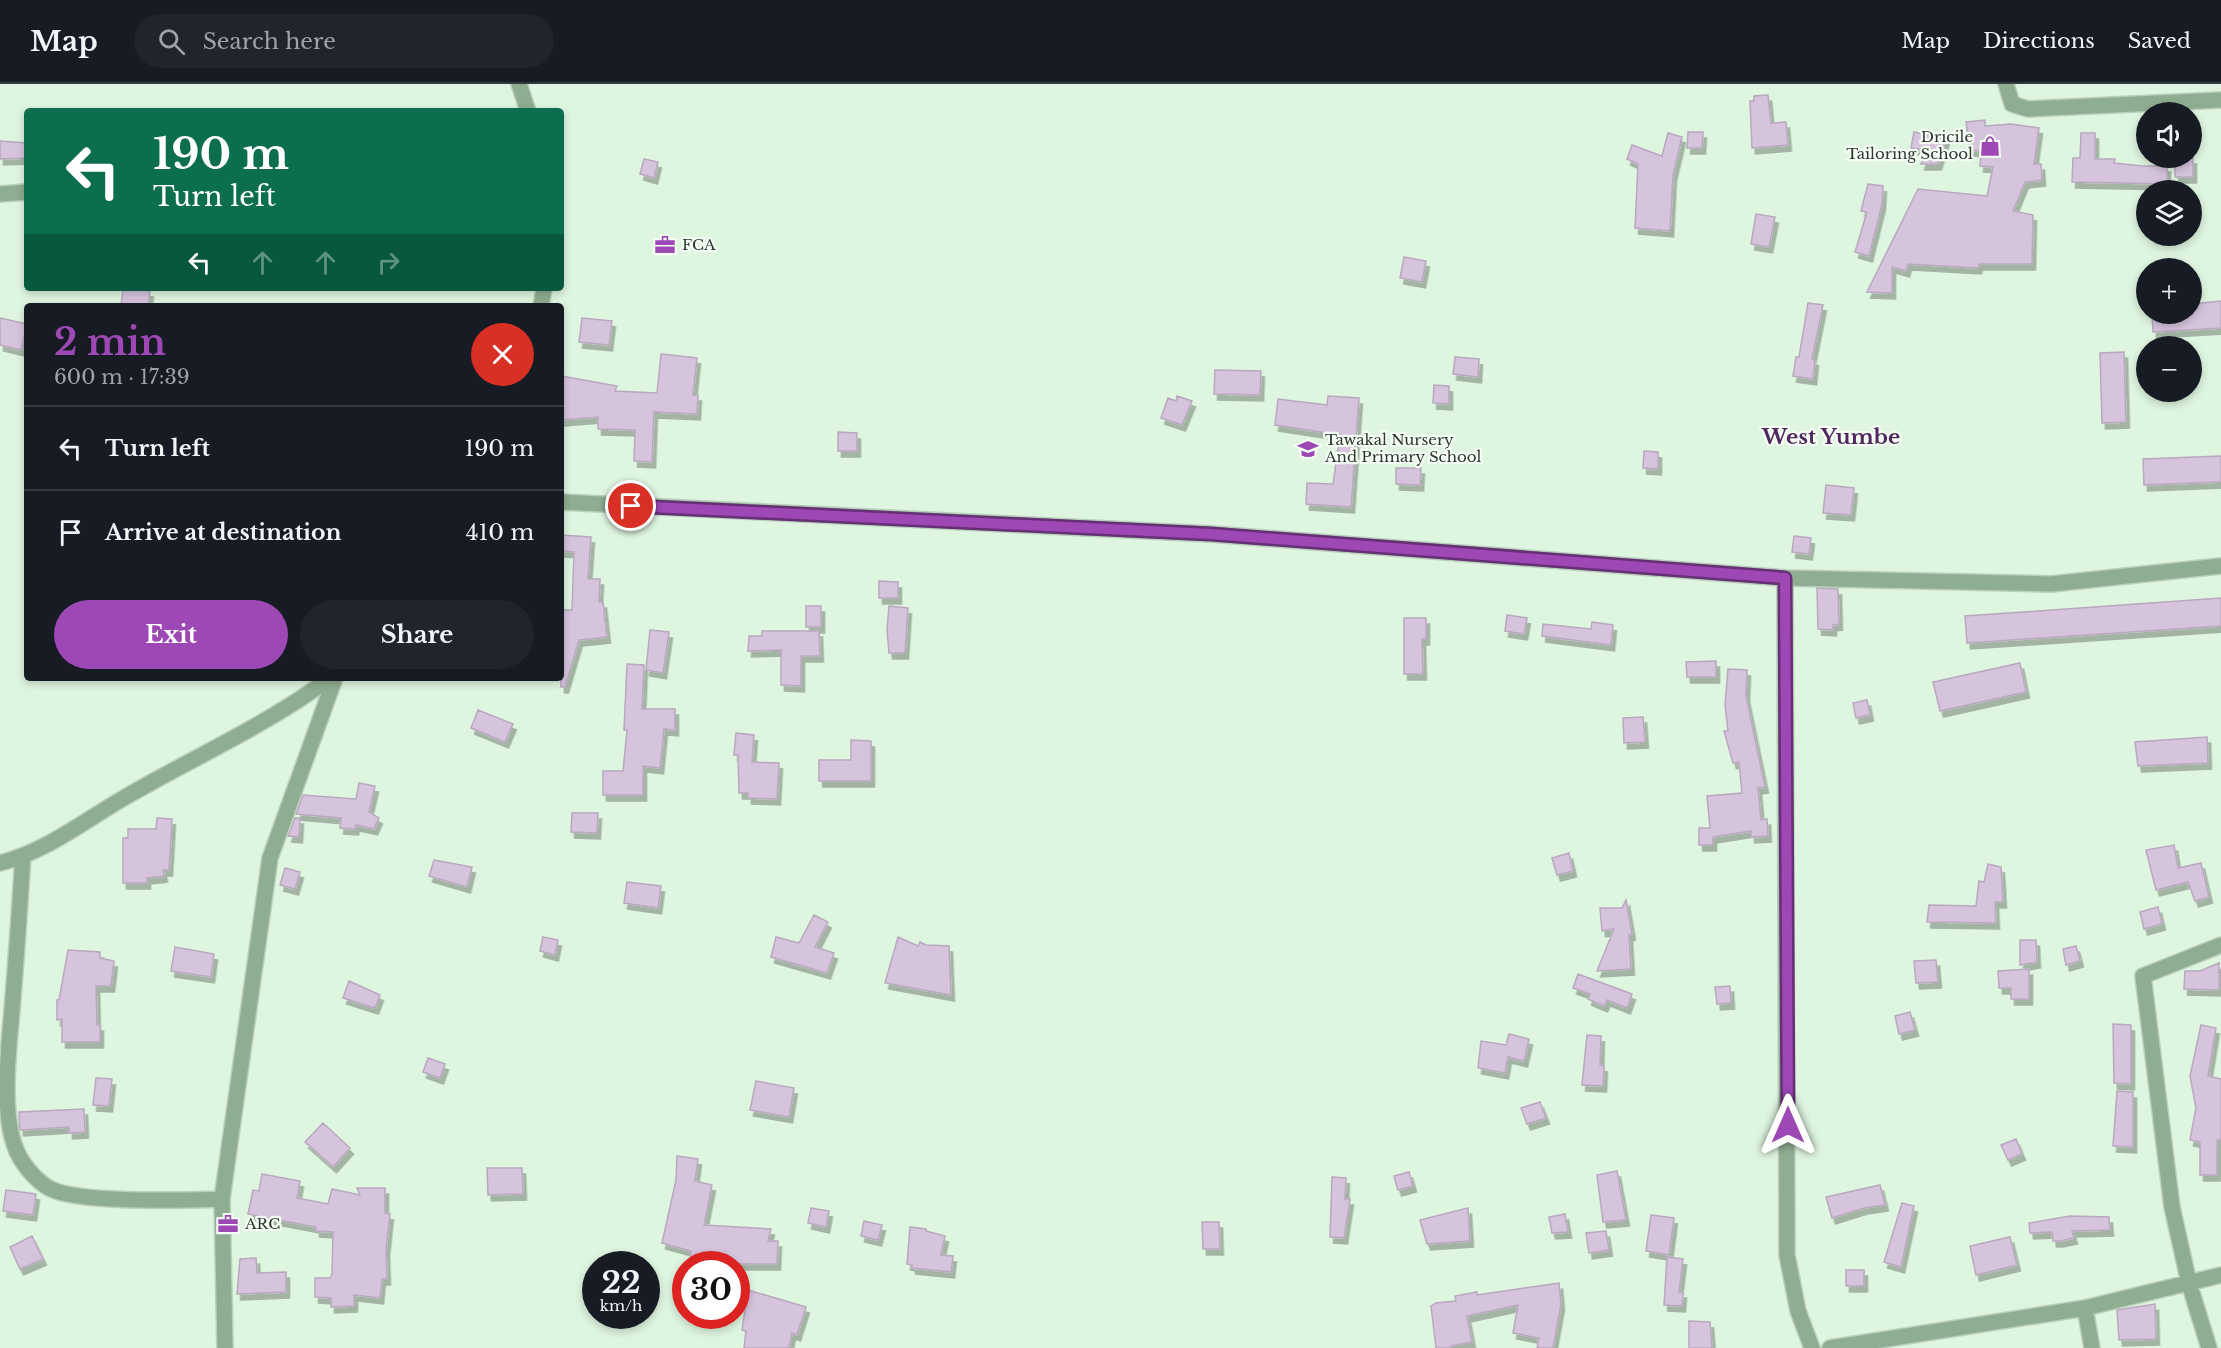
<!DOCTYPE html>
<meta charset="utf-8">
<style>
:root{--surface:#171b24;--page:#20242c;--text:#f1f3f6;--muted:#9ea1a6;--line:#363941;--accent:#9d48b5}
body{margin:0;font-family:"Libre Baskerville",serif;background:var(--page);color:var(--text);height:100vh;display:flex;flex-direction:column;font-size:22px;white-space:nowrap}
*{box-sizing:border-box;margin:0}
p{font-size:20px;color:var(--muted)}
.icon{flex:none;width:33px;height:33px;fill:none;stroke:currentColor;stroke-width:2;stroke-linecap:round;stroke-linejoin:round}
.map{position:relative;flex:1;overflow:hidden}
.drawer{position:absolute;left:24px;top:219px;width:540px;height:378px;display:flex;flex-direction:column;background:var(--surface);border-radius:6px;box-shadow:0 3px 9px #0003}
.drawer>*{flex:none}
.hud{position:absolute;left:24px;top:24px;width:540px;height:183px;border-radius:6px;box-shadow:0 3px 9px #0003;background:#0b6e4f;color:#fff;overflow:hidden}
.controls{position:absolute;left:2136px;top:18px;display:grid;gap:12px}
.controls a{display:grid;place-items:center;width:66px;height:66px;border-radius:50%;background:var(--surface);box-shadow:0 3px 9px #0003;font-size:30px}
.speed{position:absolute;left:582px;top:1167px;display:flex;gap:12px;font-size:30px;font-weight:700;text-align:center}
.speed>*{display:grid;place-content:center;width:78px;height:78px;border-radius:50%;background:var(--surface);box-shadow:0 3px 9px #0003;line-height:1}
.speed small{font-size:15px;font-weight:400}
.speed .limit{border:9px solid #d22;background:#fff;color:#111}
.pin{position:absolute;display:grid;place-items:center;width:51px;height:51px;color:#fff;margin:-26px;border:3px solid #fff;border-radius:50%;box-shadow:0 2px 6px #0007}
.me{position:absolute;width:66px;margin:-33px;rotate:0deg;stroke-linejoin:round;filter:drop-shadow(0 0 4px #0008)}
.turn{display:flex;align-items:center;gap:21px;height:126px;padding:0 30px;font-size:27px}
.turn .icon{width:78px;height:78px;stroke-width:2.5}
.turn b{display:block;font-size:42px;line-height:51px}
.lanes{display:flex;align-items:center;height:57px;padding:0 30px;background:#0003;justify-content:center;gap:30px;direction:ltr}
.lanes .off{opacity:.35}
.round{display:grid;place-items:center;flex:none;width:63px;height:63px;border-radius:32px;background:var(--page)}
.headline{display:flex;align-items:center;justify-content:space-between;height:102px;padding:0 30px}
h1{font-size:36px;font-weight:700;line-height:45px;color:var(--accent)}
.cta{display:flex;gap:12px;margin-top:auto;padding:12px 30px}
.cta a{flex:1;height:69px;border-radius:36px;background:var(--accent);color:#fff;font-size:24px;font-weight:700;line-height:69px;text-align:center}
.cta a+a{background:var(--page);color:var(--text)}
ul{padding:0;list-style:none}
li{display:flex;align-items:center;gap:18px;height:84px;padding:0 30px;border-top:2px solid var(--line)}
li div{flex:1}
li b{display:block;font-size:22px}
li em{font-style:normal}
header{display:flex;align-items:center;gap:36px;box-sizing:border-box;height:84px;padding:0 30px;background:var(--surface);border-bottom:2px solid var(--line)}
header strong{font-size:28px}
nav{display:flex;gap:33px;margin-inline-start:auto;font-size:21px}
.search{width:420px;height:54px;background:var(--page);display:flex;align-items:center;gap:15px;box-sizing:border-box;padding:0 21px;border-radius:33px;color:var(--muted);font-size:22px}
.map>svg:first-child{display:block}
.building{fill:#d6c4dc;stroke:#b9a8be;stroke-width:1.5;filter:url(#shadow)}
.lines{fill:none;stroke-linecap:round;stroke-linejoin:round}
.minor-casing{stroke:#bbcfbd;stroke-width:18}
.minor{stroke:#8fad91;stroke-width:15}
.route-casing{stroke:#662f76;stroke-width:15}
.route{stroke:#9d48b5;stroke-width:10}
.labels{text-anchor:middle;stroke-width:4.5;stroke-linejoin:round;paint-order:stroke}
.poi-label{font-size:15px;fill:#2f372f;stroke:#f5fef5;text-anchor:start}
.district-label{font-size:21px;font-weight:bold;fill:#51285e;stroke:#f5fef5}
</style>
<header>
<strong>Map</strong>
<div class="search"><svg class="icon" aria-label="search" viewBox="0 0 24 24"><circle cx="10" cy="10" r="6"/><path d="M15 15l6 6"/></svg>Search here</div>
<nav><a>Map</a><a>Directions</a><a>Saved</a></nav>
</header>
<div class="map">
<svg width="2221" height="1264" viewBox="0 0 2221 1264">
<defs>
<filter id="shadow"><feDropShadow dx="3.5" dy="6" stdDeviation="0" flood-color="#0004"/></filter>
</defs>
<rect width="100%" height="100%" fill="#def5e0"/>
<path class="building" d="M 1768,11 L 1771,39 L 1786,38 L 1788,61 L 1752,64 L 1750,17 L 1754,17 L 1754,12 Z
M 1985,36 L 1985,42 L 2011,40 L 2039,44 L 2034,80 L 2041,80 L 2042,96 L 2025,98 L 2013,127 L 2033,131 L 2032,180 L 1979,180 L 1978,184 L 1908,180 L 1906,187 L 1892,183 L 1892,209 L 1867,208 L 1918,105 L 1987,112 L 1993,83 L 1980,82 L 1981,67 L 1970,66 L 1966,38 Z
M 1688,48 L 1703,48 L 1702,64 L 1687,64 Z
M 1914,48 L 1946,54 L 1938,80 L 1921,80 L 1926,66 L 1911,64 Z
M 1668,49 L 1682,53 L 1673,91 L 1670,147 L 1635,144 L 1638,80 L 1627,75 L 1632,61 L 1662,72 Z
M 2081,49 L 2095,49 L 2095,75 L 2115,75 L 2114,79 L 2143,82 L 2167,82 L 2167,100 L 2072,98 L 2073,74 L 2080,74 Z
M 0,57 L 27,59 L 27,74 L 0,75 Z
M 2175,74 L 2193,74 L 2193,93 L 2175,93 Z
M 644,75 L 658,78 L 654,94 L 640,90 Z
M 1868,100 L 1883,102 L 1882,120 L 1869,172 L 1855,168 L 1867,128 L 1861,127 Z
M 1756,130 L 1775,133 L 1769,163 L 1751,160 Z
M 1404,173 L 1426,177 L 1422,198 L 1400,194 Z
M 123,204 L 150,207 L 148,222 L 121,222 Z
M 2221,217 L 2221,244 L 2153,248 L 2152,230 L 2193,230 L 2192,220 Z
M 1808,219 L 1823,221 L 1812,275 L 1815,276 L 1813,295 L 1793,292 L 1796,273 L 1799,273 Z
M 0,234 L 27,240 L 21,266 L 0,261 Z
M 582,234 L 612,237 L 609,261 L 579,258 Z
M 2124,268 L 2126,338 L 2102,339 L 2100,269 Z
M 661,270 L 697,274 L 693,311 L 698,311 L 697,330 L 654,328 L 652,378 L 634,377 L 635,346 L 598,345 L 598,333 L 561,336 L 561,292 L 617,302 L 615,307 L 657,309 Z
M 1455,273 L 1479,275 L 1478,293 L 1453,290 Z
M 1215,286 L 1261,287 L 1260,311 L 1214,310 Z
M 1434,301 L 1449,302 L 1449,320 L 1433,319 Z
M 1177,312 L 1192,317 L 1182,341 L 1161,334 L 1168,314 L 1176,317 Z
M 1328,312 L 1359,314 L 1351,423 L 1306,420 L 1307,399 L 1333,400 L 1340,351 L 1275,341 L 1278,315 L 1327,321 Z
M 838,348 L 857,349 L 857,367 L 838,367 Z
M 1644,367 L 1658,368 L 1658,385 L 1643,384 Z
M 2221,372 L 2221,398 L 2144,401 L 2143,375 Z
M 1396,384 L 1421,384 L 1420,401 L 1396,400 Z
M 1826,401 L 1854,404 L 1851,431 L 1823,429 Z
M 561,451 L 591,453 L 588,495 L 600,495 L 599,518 L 603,518 L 607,553 L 579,556 L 565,603 L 561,603 L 561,526 L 572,526 L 574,468 L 561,467 Z
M 1794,452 L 1811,454 L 1809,470 L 1792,468 Z
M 879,497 L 898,498 L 898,514 L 879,514 Z
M 1817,504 L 1838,505 L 1839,540 L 1833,541 L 1833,546 L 1818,545 Z
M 2221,514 L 2221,542 L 1967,559 L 1965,532 Z
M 806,522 L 821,522 L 821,543 L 806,543 Z
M 889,522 L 908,524 L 905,569 L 889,569 L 887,546 Z
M 1507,531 L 1527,534 L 1524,550 L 1505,547 Z
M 1404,534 L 1426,534 L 1426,555 L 1422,555 L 1423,590 L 1404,590 Z
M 1592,538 L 1613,541 L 1611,561 L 1542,552 L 1543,540 L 1591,545 Z
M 650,546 L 669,548 L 663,589 L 646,586 Z
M 762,547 L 819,547 L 820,572 L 801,572 L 801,602 L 781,601 L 781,566 L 748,567 L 749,552 L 762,552 Z
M 1716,577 L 1716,593 L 1687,593 L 1686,578 Z
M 2020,579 L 2026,608 L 1940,627 L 1933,598 Z
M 627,580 L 644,581 L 642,625 L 675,625 L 675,646 L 664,645 L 660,684 L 643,682 L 643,711 L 603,711 L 603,687 L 623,687 L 627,646 L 624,646 Z
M 1728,585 L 1747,586 L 1746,612 L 1765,703 L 1758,704 L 1761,736 L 1767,735 L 1768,752 L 1751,753 L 1751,747 L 1713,753 L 1713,761 L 1699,761 L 1699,744 L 1710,744 L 1707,712 L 1742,709 L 1739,678 L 1733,679 L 1724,647 L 1728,647 L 1725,621 Z
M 1867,616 L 1870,631 L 1856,634 L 1853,619 Z
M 478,626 L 513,640 L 505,658 L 471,644 Z
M 1643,633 L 1645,658 L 1624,659 L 1623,634 Z
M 736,649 L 754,651 L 752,678 L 779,679 L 777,715 L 748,714 L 748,709 L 739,709 L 738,671 L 734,671 Z
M 2207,653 L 2208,679 L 2138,682 L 2135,658 Z
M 851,656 L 871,657 L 871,697 L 819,697 L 819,676 L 851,676 Z
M 359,699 L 375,702 L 369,728 L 379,734 L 374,745 L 356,741 L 355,745 L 340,744 L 341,734 L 296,730 L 303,711 L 356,715 Z
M 572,729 L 598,729 L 597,749 L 571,748 Z
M 157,734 L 172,735 L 169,786 L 163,786 L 164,792 L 147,794 L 147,799 L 123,799 L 123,754 L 128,754 L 128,745 L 156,745 Z
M 295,734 L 300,734 L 299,753 L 288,752 Z
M 2174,761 L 2178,784 L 2201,779 L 2209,813 L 2195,817 L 2188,798 L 2156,806 L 2146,766 Z
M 1569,769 L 1573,787 L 1557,791 L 1552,774 Z
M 434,776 L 472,783 L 467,803 L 429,792 Z
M 1988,780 L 2001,783 L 2003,818 L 1995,818 L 1996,839 L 1927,838 L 1929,821 L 1976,822 L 1979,797 L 1984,798 Z
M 285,784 L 300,788 L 295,805 L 280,801 Z
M 627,798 L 661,802 L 658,824 L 624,819 Z
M 1626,816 L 1632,850 L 1629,851 L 1631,885 L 1597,887 L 1614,845 L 1602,847 L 1600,824 L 1622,824 Z
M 2158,823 L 2162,840 L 2144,845 L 2140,828 Z
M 814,831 L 828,838 L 815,863 L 834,869 L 827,889 L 771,873 L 776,853 L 799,859 Z
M 543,853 L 558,856 L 555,871 L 540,867 Z
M 898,853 L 918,862 L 920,858 L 926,861 L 949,862 L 951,911 L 885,899 Z
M 2020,856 L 2036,856 L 2037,878 L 2020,881 Z
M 2076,862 L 2080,877 L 2066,881 L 2063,865 Z
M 175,863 L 214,870 L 211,893 L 171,887 Z
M 68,866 L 100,868 L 100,874 L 114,877 L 111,902 L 96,902 L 97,941 L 100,941 L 100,958 L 62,958 L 62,935 L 57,936 L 57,916 L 59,916 Z
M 1936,876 L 1938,898 L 1916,899 L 1914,877 Z
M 2219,879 L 2219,906 L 2184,905 L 2185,887 L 2200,887 Z
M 2029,885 L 2029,915 L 2011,915 L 2011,904 L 1999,904 L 1998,887 Z
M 1578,890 L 1632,910 L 1627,924 L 1607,916 L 1604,922 L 1588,915 L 1590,910 L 1573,904 Z
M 349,897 L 380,911 L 375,924 L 343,914 Z
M 1730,902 L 1731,919 L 1717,920 L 1715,903 Z
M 1910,928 L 1915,946 L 1899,950 L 1895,932 Z
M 2113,940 L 2131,941 L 2131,1000 L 2114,999 Z
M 2201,941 L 2216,944 L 2208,992 L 2221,995 L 2221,1056 L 2217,1056 L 2217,1091 L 2200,1091 L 2200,1058 L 2190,1056 L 2196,1024 L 2190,992 Z
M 1509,950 L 1529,955 L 1524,977 L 1508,973 L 1505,989 L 1478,984 L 1481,957 L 1506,961 Z
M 1587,951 L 1601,952 L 1600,981 L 1604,982 L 1603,1002 L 1582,1001 Z
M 428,974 L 445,980 L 440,994 L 423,988 Z
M 96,994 L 112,995 L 109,1022 L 93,1021 Z
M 756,997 L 794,1004 L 789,1033 L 750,1026 Z
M 2117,1007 L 2133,1008 L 2133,1063 L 2113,1062 Z
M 1540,1018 L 1546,1034 L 1527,1040 L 1521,1024 Z
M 84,1025 L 85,1048 L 69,1049 L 69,1043 L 20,1046 L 19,1028 Z
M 323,1039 L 350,1064 L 333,1083 L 305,1058 Z
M 2016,1055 L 2022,1070 L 2008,1076 L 2001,1061 Z
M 677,1072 L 698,1075 L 695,1097 L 712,1101 L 704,1141 L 771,1145 L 768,1157 L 778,1157 L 777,1180 L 690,1180 L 691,1167 L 662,1159 L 676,1096 Z
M 487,1084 L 522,1084 L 523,1110 L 488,1111 Z
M 1617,1087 L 1626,1136 L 1603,1138 L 1597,1091 Z
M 1409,1088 L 1413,1102 L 1398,1106 L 1394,1092 Z
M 262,1090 L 300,1097 L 297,1114 L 328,1120 L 332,1105 L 360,1111 L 357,1104 L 385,1104 L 385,1129 L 390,1130 L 386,1166 L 387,1195 L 382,1195 L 380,1214 L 354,1211 L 354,1222 L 331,1223 L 331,1214 L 315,1213 L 315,1194 L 330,1194 L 332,1190 L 333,1148 L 316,1147 L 316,1143 L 248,1130 L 253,1106 L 259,1107 Z
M 1332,1093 L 1346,1094 L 1345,1115 L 1350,1115 L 1344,1154 L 1330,1153 Z
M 1880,1101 L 1885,1121 L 1864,1124 L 1832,1134 L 1826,1113 Z
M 6,1106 L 36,1110 L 33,1131 L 3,1127 Z
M 1902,1119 L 1914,1122 L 1901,1183 L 1884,1178 Z
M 811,1124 L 829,1127 L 826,1143 L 808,1139 Z
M 1468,1124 L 1470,1157 L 1427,1160 L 1420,1136 Z
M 1565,1130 L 1568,1148 L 1552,1149 L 1549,1133 Z
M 1651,1131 L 1674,1134 L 1669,1171 L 1646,1167 Z
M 2070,1132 L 2109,1133 L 2110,1146 L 2072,1147 L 2074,1154 L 2060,1157 L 2053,1157 L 2052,1148 L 2030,1149 L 2029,1139 Z
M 864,1137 L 882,1141 L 878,1156 L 861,1152 Z
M 1202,1138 L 1219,1138 L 1220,1165 L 1203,1165 Z
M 910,1143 L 926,1145 L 926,1147 L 945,1152 L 941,1171 L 953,1172 L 951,1188 L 912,1184 L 912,1181 L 907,1180 Z
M 1606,1147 L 1609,1166 L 1589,1169 L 1586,1149 Z
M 32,1152 L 43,1175 L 20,1185 L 10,1163 Z
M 2010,1153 L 2017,1181 L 1976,1191 L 1970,1162 Z
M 1667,1173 L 1683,1175 L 1679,1208 L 1683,1208 L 1682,1222 L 1664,1221 Z
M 256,1174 L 257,1189 L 286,1188 L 286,1208 L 237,1210 L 240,1175 Z
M 1846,1186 L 1864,1186 L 1864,1202 L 1846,1202 Z
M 1559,1199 L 1561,1220 L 1553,1264 L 1537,1264 L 1539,1254 L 1513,1249 L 1518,1221 L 1467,1232 L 1472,1258 L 1451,1262 L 1451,1264 L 1436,1264 L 1431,1222 L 1436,1219 L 1456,1217 L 1455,1212 L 1477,1208 L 1477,1211 Z
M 748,1206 L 806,1223 L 797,1251 L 792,1249 L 789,1264 L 744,1264 L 746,1247 L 742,1246 Z
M 2155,1220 L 2156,1255 L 2119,1256 L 2117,1226 Z
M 1689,1237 L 1710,1238 L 1712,1264 L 1689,1264 Z"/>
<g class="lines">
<g class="minor-casing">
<path id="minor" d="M 519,0 L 528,27
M 2006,0 L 2012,20 L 2028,25 L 2221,16
M 0,110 L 27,108
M 541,222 L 544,204
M 561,418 L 1211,450 L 1785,494 L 2051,500 L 2221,482
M 1785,494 L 1787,1171 L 1798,1227 L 1812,1264
M 23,772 C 20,819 17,866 13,913 C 10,957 0,1021 15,1063 C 21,1079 35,1096 49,1104 C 77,1120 186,1116 222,1115
M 0,779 C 46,768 88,734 129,711 C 196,672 267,641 330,594
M 2085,1224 L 2092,1264
M 225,1264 L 222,1115 L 270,774 L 335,594
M 1830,1264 L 2085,1224 L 2221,1191
M 2209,1264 L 2189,1199 L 2172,1123 L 2143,892 L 2221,861"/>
</g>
<use href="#minor" class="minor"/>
</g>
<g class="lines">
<g class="route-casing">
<path id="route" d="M 631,422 L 1211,450 L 1785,494 L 1788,1041"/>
</g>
<use href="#route" class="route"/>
</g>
<defs>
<g id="shop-bare" transform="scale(1.62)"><path d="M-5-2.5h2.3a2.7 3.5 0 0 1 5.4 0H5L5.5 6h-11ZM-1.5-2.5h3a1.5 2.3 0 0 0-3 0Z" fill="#9d48b5" stroke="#f5fef5" stroke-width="2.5" paint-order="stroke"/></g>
<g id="office-bare" transform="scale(1.62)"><path d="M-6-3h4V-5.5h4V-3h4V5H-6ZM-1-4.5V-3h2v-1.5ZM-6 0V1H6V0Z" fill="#9d48b5" stroke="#f5fef5" stroke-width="2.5" paint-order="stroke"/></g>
<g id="school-bare" transform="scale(1.62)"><path d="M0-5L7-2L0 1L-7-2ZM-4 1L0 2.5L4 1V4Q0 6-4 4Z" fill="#9d48b5" stroke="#f5fef5" stroke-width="2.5" paint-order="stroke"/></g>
</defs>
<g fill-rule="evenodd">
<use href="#shop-bare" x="1990" y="62"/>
<use href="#office-bare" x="665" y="161"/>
<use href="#school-bare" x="1308" y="365"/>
<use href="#office-bare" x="228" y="1140"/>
</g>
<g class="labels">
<g class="poi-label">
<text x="1973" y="58" text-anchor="end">Dricile<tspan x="1973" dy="17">Tailoring School</tspan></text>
<text x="682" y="166">FCA</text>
<text x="1325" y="361">Tawakal Nursery<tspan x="1325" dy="17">And Primary School</tspan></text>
<text x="245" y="1145">ARC</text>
</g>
<g class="district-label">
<text x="1831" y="360">West Yumbe</text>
</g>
</g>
</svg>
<div class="controls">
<a><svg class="icon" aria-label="sound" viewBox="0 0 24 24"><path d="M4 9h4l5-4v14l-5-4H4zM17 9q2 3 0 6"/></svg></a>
<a><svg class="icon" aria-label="layers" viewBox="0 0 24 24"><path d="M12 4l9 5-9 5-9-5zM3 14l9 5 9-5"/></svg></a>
<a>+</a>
<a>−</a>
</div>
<div class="speed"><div>22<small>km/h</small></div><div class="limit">30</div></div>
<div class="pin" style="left:631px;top:422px;background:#d93025"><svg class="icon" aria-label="arrive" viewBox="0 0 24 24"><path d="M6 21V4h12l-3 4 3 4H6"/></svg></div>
<svg class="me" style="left:1788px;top:1041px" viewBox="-20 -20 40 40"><path d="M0-17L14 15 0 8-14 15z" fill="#9d48b5" stroke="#fff" stroke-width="4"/></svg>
<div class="hud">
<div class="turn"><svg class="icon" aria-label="left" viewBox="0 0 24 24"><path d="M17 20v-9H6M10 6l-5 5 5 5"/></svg><div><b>190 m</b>Turn left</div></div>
<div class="lanes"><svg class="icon" aria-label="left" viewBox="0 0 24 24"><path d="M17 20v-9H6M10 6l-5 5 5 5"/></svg><svg class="icon off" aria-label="ahead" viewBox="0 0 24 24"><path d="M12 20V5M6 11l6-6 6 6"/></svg><svg class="icon off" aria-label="ahead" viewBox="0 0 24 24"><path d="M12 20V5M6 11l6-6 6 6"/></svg><svg class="icon off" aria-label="right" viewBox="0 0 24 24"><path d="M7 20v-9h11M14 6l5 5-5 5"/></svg></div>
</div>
<section class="drawer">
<div class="headline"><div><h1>2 min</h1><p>600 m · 17:39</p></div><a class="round" style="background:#d93025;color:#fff"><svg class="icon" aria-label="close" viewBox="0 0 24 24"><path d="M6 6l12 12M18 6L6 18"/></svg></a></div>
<ul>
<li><svg class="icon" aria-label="left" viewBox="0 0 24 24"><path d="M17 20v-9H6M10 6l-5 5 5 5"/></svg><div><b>Turn left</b></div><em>190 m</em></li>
<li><svg class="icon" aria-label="arrive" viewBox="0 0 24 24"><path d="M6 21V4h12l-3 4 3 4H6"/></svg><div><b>Arrive at destination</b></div><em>410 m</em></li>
</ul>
<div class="cta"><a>Exit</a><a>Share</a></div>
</section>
</div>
